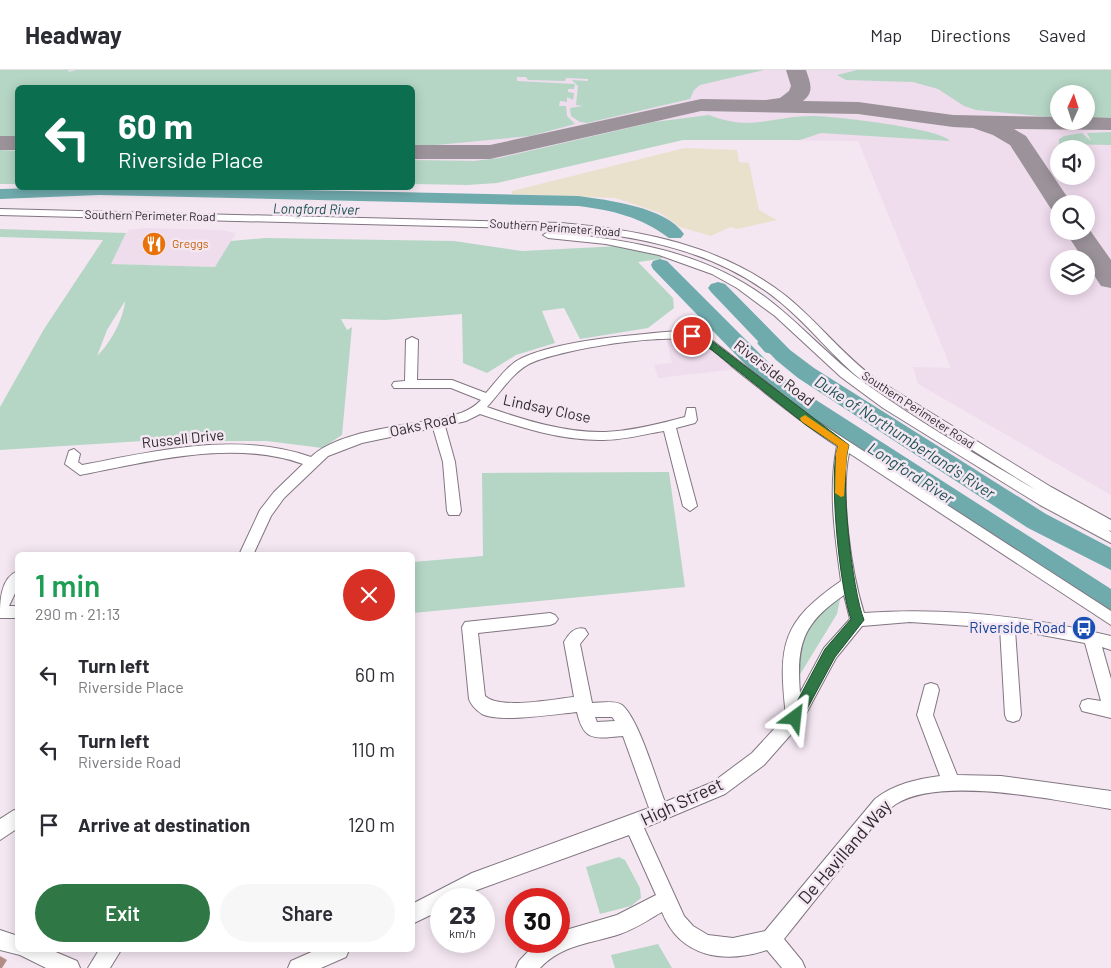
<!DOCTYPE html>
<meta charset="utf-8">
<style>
:root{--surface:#fff;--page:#f7f7f7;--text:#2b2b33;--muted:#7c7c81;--line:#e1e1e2;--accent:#2f7845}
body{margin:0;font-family:Barlow,sans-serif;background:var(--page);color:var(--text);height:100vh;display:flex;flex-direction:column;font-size:19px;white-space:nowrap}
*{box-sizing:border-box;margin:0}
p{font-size:16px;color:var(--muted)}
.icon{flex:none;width:28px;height:28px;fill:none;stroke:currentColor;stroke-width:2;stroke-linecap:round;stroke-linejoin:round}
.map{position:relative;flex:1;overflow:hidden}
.panel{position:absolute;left:15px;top:482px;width:400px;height:400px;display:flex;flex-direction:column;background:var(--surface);border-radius:8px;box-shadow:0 2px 12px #0003}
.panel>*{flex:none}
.hud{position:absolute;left:15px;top:15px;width:400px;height:105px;border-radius:8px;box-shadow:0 2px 12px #0003;background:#0b6e4f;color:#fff;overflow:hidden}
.needle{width:32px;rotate:3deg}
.tools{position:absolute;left:1050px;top:15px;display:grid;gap:10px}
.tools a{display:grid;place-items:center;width:45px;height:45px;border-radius:50%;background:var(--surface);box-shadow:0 2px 12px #0003;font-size:25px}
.speed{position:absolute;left:430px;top:818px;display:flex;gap:10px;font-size:25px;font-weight:700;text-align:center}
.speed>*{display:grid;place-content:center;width:65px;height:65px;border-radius:50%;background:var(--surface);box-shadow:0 2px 12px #0003;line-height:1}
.speed small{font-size:12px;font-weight:400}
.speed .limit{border:8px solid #d22;background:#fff;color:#111}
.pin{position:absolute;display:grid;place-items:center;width:42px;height:42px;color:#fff;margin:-21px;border:2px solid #fff;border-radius:50%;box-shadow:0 1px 5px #0007}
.me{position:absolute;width:55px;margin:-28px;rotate:30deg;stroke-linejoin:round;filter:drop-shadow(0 0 4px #0008)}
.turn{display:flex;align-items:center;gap:18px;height:105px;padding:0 20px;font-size:22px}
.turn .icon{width:65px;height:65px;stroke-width:2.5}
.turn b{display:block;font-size:35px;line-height:42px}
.round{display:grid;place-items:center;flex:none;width:52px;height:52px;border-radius:26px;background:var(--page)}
.overview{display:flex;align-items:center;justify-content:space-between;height:85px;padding:0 20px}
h1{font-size:30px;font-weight:600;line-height:38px;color:#1e9e55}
.action{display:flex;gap:10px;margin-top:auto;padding:10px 20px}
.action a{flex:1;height:58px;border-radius:30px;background:var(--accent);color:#fff;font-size:20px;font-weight:600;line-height:58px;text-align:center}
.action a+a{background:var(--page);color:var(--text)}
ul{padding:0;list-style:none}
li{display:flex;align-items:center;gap:15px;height:75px;padding:0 20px}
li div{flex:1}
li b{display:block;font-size:19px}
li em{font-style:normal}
header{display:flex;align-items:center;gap:30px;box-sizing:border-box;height:70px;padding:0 25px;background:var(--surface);border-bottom:1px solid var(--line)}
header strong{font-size:24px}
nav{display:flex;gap:28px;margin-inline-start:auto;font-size:18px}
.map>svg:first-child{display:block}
.built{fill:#efdced;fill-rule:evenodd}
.industrial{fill:#eae1cc}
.green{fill:#b5d6c5;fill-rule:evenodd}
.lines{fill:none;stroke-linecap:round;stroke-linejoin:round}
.stream{stroke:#6faaad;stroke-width:3}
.river{fill:#6faaad;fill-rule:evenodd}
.taxiway{fill:#9b929a;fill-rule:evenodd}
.minor-casing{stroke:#817680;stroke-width:2}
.minor{fill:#fff;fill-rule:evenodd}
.shaded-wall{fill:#b18d86}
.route{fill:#2f7845;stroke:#1f4e2d}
.slow{fill:#f59e0b}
.labels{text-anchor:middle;stroke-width:5;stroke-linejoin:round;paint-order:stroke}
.far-street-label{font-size:12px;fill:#2d292d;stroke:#f4e7f2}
.far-food-label{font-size:12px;fill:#c56008;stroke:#f4e7f2;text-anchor:start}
.far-water-label{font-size:14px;font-style:italic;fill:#1e5255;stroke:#f4e7f2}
.street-label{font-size:15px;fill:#2d292d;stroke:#f4e7f2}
.transit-label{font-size:15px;fill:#164399;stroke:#f4e7f2;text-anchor:end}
.water-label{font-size:16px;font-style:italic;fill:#1e5255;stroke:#f4e7f2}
.near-street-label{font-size:18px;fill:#2d292d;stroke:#f4e7f2}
</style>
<header>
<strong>Headway</strong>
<nav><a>Map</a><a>Directions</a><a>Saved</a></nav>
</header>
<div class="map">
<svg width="1111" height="898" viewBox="0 0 1111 898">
<rect width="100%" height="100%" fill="#f4e7f2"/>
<path class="built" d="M 0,0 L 1111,0 L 1111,425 L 918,314 L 913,297 L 951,298 L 858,71 L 681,69 L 413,112 L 412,18 L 18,18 L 17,111 L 0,110 ZM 1059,24 L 1086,24 L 1086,51 L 1059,51 ZM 1059,79 L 1086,79 L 1086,106 L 1059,106 ZM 1059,134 L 1086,134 L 1086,161 L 1059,161 ZM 1059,189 L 1086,189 L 1086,216 L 1059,216 Z
M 144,158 L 220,160 L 236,163 L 216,197 L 110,194 L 128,160 Z
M 693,268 L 737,299 L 658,308 L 654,295 L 672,293 L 666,269 Z"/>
<path class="industrial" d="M 685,78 L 737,80 L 739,92 L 749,93 L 759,140 L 777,150 L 737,159 L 730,157 L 711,166 L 680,157 L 660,143 L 615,128 L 512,124 L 512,121 Z"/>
<path class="green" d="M 0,0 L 69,0 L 68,2 L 76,0 L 764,0 L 700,15 L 694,20 L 690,29 L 587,53 L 580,52 L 571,46 L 570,38 L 583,36 L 576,35 L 578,16 L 572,10 L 588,11 L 588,9 L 566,8 L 565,11 L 528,10 L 526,7 L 517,7 L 517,11 L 575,14 L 574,19 L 568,19 L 568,22 L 574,23 L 573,30 L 567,27 L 567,32 L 560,31 L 559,36 L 566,36 L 567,46 L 575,54 L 530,66 L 426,76 L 413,76 L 412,18 L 18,18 L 17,67 L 0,67 Z
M 857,0 L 1111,0 L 1111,49 L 1086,48 L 1086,24 L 1059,24 L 1059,48 L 976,40 L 964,36 L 938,19 L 913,12 L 846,10 L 837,5 Z
M 709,45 C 752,62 772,46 812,46 C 832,46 940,58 950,71 L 821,63 L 800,70 L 683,70 L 497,113 L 468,115 L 413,114 L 413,90 L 474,91 L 499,88 L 654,52 Z
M 1111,62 L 1111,75 L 1059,74 L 1059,69 L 1064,66 L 1082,63 L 1091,71 L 1087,63 Z
M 0,80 L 17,81 L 17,114 L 0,114 Z
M 0,159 L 126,163 L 111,194 L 215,197 L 231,171 L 266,168 L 454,171 L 522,181 L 620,176 L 665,186 L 660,189 L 638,192 L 673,228 L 674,238 L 648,258 L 580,269 L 564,238 L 542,241 L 555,273 L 516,285 L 487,303 L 463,293 L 462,244 L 385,250 L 341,249 L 347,260 L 352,257 L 342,365 L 322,378 L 267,371 L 143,371 L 0,380 L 0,337 L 44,259 L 103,170 L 0,167 ZM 125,231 C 124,248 110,274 97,286 L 107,260 Z
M 669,402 L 685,517 L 413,543 L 413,492 L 483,486 L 482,403 Z
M 837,529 L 840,529 L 837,544 L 796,611 L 800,568 L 811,551 Z
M 619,787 L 625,790 L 640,818 L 641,828 L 631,836 L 600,844 L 586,797 Z
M 658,874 L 672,898 L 615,898 L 611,885 Z"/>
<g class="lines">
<path class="stream" d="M 759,273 L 766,281 L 783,285"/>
<path class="river" d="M 37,118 L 208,118 L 578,126 C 608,130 666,137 684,164 L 681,168 L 669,168 C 641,147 612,140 578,136 L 99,125 L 0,129 L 0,119 Z
M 660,189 L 667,191 L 788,312 L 1111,519 L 1111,544 L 1101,541 L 772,322 L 653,199 L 651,195 L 653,191 Z
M 718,212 L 725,214 L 790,280 L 814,298 L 1046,444 L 1111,478 L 1111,500 L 1028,458 L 798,308 L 776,290 L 711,222 L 708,218 L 711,214 Z"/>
<path class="taxiway" d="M 786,0 L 806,0 C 810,12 815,22 803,31 L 858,32 L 953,45 L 1059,47 L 1059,51 L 1086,51 L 1086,47 L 1111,48 L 1111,60 L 1014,59 L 1026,66 L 1072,134 L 1059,134 L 1059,141 L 1051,139 L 1010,75 L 993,65 L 973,58 L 953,57 L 858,44 L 701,41 L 490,89 L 412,89 L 412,75 L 490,75 L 701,29 L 766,30 L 780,28 L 789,21 L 791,16 Z
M 0,66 L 18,66 L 18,80 L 0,80 Z
M 1087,156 L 1111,190 L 1111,218 L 1101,216 L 1086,193 L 1086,189 L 1083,189 L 1065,161 L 1086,161 Z"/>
<g class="minor-casing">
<path id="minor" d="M 0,139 L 561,153 C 641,160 721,175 786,226 C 817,251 841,283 873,307 L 1051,417 L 1111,450 L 1111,461 L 1108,460 L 1111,462 L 1111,473 L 1040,435 L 883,338 L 841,307 L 775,246 L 737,218 L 712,204 L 659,185 L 606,174 L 548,168 L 543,165 L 548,162 C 626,169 705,181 769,230 C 803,256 831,289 866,314 C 920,353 979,386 1036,420 L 864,312 C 833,288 810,256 779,231 C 716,180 639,166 561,159 L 0,145 Z
M 677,261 L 709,268 L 814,349 L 1111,541 L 1111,555 L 849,383 C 840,426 851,501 864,543 C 949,537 1028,546 1111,566 L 1111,580 L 1102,577 L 1111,609 L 1111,648 L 1082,641 L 1080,636 L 1082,631 L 1088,629 L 1101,631 L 1085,573 L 1015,560 L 1021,645 L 1019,650 L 1013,652 L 1007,650 L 1005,645 L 1000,558 L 910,552 L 862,556 L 836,588 L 801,653 L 764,695 L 725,724 L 644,758 L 684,846 L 693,856 L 708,865 L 733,868 L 765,861 L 875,729 C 894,714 917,709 940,706 L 917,645 L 925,615 L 931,613 L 937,615 L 939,620 L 933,645 L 957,705 L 1001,706 L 1111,721 L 1111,739 C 1058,731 942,705 896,734 C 878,746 866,766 853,783 C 830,811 807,840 784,869 L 802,891 L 805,898 L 782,898 L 767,880 C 725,894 680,888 662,842 C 648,850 635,859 620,864 C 590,874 563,874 540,898 L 516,898 L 519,891 L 537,872 L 559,871 L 559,862 L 617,845 L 656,825 L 629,765 L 477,820 L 462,829 L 441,829 L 441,840 L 412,854 L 412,834 L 472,803 L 649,738 L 623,666 C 596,668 584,673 577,642 C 557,644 499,653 482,644 C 476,640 471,635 469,629 L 462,557 L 465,552 L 550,543 L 555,545 L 558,549 L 555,553 L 550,555 L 478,563 L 485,626 C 500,640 553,629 574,627 L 564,572 C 569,563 576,556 585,559 L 588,564 L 580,574 L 592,633 C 600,633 615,630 622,635 C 639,649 656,710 665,732 L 713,712 L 752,683 L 786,646 C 778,576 781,552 841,511 C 835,467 828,420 837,376 C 803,354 772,328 740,303 C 728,294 715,279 701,273 C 674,260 557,280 529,294 C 512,303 500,323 487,337 C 524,350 566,363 605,362 C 631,361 659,354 685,347 L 687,338 L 695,338 L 697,350 L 695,353 L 676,358 L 697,436 L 690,441 L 683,436 L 664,361 C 644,364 624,370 603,370 C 562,371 519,357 480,344 L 466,351 L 445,356 L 455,392 L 461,441 L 459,445 L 449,445 L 447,441 L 443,392 L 433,358 L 362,373 L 328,386 L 284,428 L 271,446 L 253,485 L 239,485 L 260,440 L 274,422 L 303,394 C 233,369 151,391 80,405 L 65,394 L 69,381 L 74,379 L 80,384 L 78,392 L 82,395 C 157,381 237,361 311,387 C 337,362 396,357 432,350 C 450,346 468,344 481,330 L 451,318 L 394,318 L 392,315 L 394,312 L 405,311 L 406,270 L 412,267 L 418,270 L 417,310 L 452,310 L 486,323 C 497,311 507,295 522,288 C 561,270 633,265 677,261 ZM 844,525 L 850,549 L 824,578 L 800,623 C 796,574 803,553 844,525 ZM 595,647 L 612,647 L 615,651 L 597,652 Z
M 18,501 L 18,517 L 9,536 L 18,536 L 18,548 L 0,548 C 0,532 0,508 18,501 Z
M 14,740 L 18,742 L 18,758 L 0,770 L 0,749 Z
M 0,860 L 18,866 L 18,880 L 51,880 L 77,891 L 80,898 L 46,898 L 20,885 L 0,880 Z
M 99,880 L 121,880 L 110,898 L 88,898 Z
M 316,880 L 349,880 L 346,887 L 321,898 L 288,898 L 291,891 Z"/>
</g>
<use href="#minor" class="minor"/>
</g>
<path class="shaded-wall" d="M 0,886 L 7,890 L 2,898 L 0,898 Z"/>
<path class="route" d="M 692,263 L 708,268 L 849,375 C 839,405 852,520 864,550 L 835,587 L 800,652 L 795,654 L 791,652 L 789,648 L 791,643 L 825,579 L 851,549 C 840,520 828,404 838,376 L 806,355 L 702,272 L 687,266 Z"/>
<path class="slow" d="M 805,345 L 849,375 L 847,383 L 844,426 L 841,427 L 835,423 L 836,383 L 838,376 L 801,351 L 800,348 Z"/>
<defs>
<g id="restaurant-disc" transform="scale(1.25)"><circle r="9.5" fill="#e8710a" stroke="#f4e7f2"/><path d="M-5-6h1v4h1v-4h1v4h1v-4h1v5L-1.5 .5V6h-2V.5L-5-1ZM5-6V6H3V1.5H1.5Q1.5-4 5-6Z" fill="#fff"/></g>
<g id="bus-disc" transform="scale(1.25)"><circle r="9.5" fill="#1a4fb4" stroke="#f4e7f2"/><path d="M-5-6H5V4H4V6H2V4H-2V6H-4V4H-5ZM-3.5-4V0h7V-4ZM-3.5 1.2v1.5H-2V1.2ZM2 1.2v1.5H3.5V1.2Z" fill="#fff"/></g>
</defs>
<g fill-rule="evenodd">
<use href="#restaurant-disc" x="154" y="174"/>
<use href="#bus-disc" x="1084" y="558"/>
</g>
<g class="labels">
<g class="far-street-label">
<text transform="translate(150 146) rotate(1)" y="4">Southern Perimeter Road</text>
<text transform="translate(555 158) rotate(4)" y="4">Southern Perimeter Road</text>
<text transform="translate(918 340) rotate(33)" y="4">Southern Perimeter Road</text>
</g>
<g class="far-food-label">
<text x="172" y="178">Greggs</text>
</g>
<g class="far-water-label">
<text transform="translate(316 139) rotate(1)" y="5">Longford River</text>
</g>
<g class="street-label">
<text transform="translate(774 303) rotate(38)" y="5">Riverside Road</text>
<text transform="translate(547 339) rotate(12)" y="5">Lindsay Close</text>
<text transform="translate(423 355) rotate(-12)" y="5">Oaks Road</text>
<text transform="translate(183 369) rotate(-6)" y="5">Russell Drive</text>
</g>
<g class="transit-label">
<text x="1066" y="563">Riverside Road</text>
</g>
<g class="water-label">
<text transform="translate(905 367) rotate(33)" y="6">Duke of Northumberland's River</text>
<text transform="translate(911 403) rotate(33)" y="6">Longford River</text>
</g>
<g class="near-street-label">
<text transform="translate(682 732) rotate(-25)" y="6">High Street</text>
<text transform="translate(845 782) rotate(-49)" y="6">De Havilland Way</text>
</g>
</g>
</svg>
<div class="tools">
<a><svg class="needle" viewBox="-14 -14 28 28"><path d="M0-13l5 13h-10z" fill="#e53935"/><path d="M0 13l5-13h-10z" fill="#7c7c81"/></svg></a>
<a><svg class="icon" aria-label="sound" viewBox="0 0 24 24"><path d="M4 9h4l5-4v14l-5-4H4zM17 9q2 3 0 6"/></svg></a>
<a><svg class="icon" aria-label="search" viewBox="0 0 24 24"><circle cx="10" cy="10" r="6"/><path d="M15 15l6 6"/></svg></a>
<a><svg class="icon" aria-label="layers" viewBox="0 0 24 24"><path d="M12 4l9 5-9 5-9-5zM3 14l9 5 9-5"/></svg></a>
</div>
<div class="speed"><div>23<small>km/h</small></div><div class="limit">30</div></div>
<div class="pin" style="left:692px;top:266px;background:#d93025"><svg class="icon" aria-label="arrive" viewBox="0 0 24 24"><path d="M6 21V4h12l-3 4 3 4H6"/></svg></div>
<svg class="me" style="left:795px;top:648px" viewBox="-20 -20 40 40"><path d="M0-17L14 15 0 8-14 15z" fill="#2f7845" stroke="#fff" stroke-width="4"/></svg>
<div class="hud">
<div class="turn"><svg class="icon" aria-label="left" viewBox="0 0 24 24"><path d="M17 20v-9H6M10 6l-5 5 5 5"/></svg><div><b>60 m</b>Riverside Place</div></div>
</div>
<section class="panel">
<div class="overview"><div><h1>1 min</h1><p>290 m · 21:13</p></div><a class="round" style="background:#d93025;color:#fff"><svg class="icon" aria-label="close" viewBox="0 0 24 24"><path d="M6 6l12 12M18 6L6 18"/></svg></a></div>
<ul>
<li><svg class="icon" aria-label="left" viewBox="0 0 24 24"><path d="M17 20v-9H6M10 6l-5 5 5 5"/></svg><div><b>Turn left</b><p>Riverside Place</p></div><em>60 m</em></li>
<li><svg class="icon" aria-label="left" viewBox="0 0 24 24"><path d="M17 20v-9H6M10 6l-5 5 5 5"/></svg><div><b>Turn left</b><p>Riverside Road</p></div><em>110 m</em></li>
<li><svg class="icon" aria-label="arrive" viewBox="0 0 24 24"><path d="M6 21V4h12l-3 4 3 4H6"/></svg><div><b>Arrive at destination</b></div><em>120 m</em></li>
</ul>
<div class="action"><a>Exit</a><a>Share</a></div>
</section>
</div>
